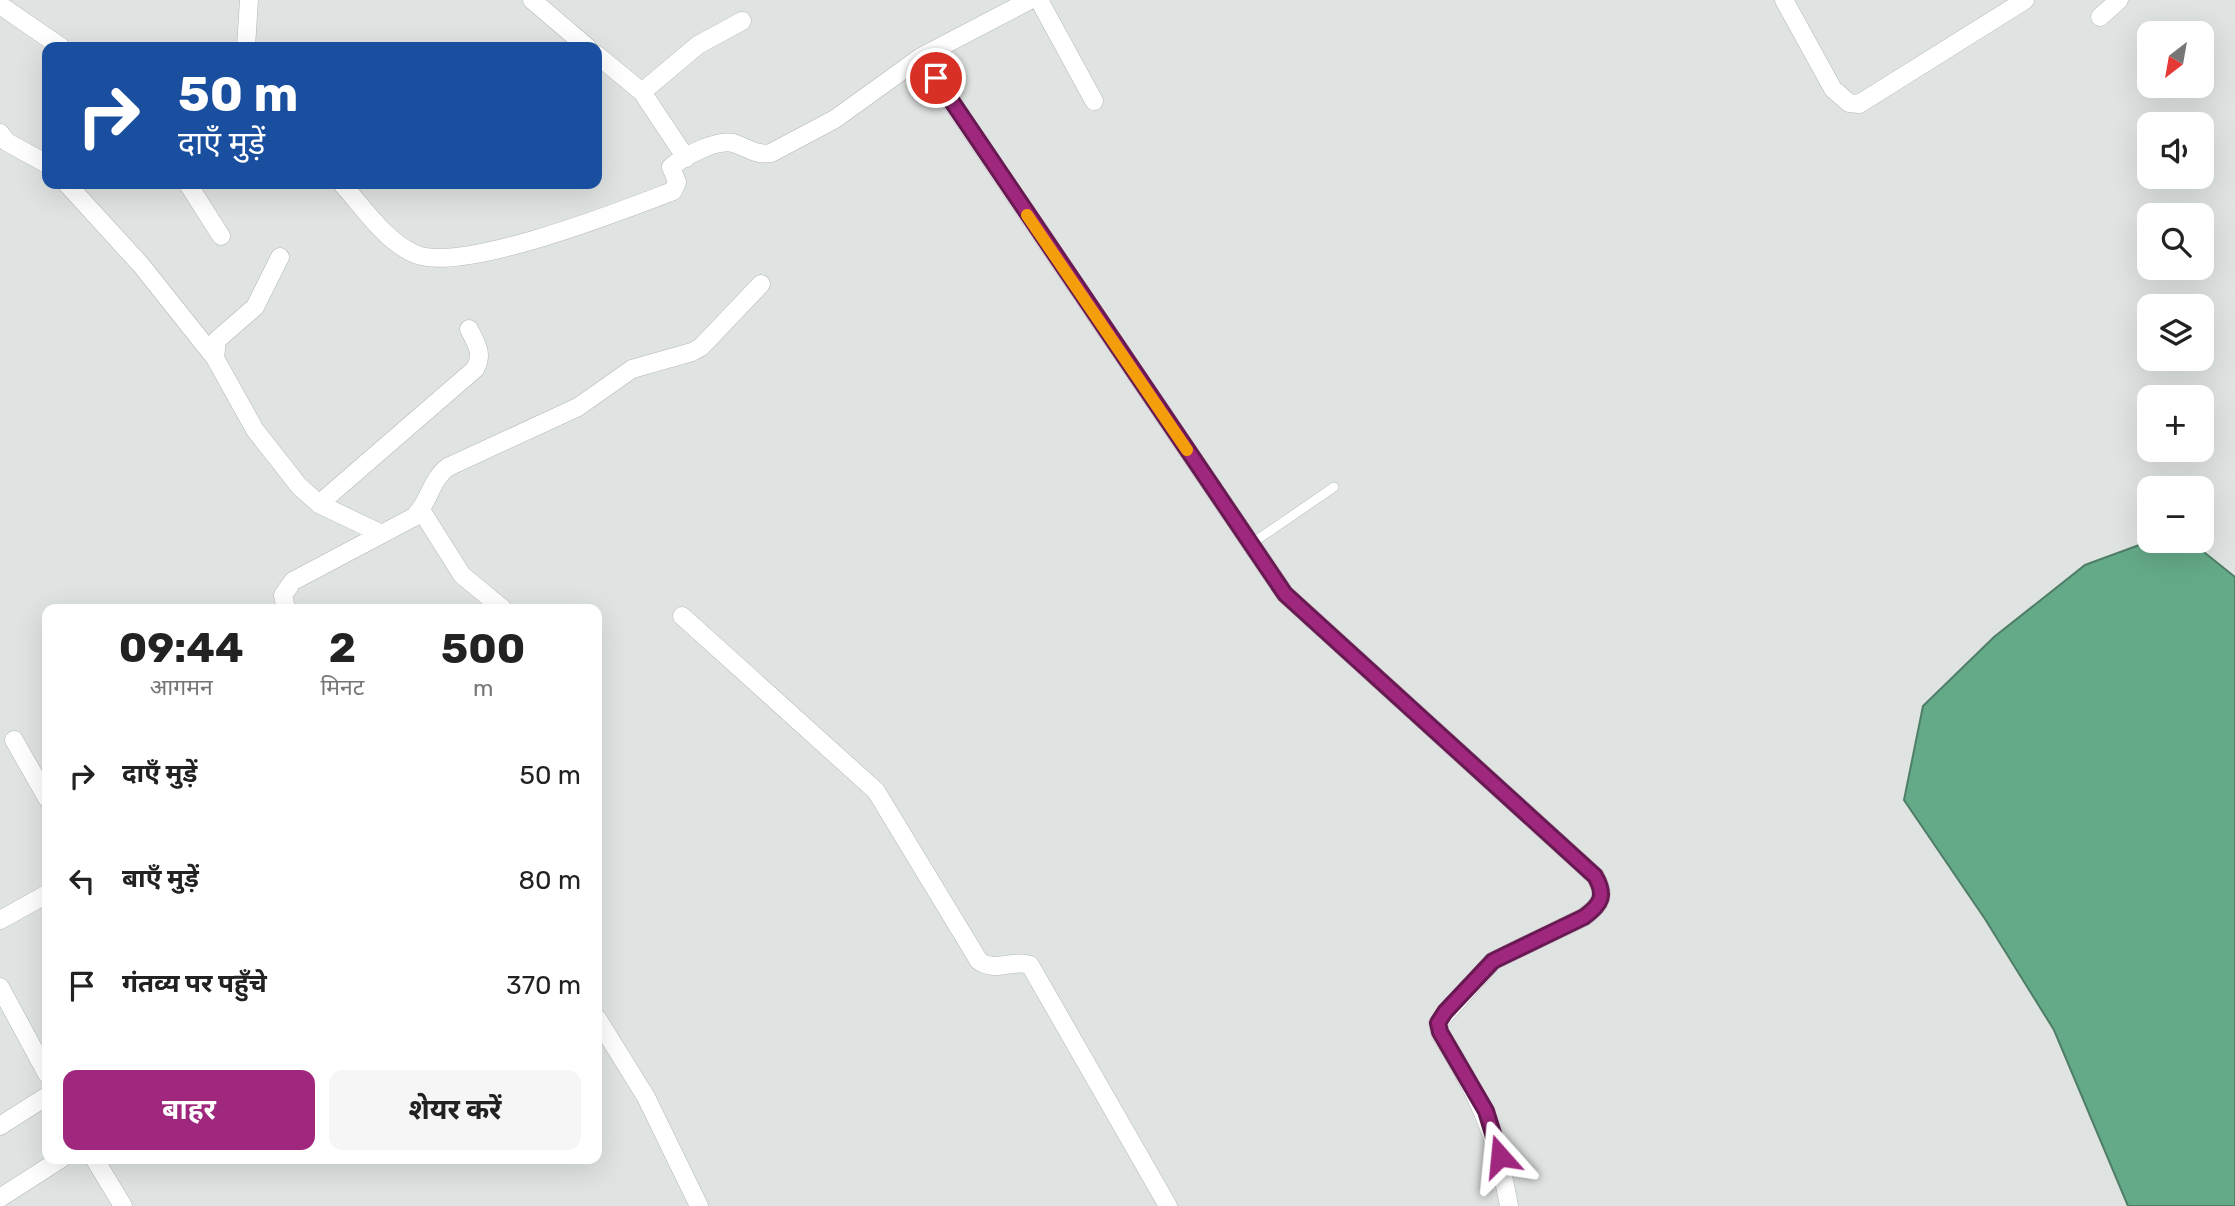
<!DOCTYPE html>
<html lang="hi">
<meta charset="utf-8">
<style>
:root{--surface:#fff;--page:#f6f6f6;--text:#222;--muted:#767676;--accent:#a0277e}
body{margin:0;font-family:Rubik,"Noto Sans Devanagari",sans-serif;background:var(--page);color:var(--text);height:100vh;display:flex;flex-direction:column;font-size:26px;white-space:nowrap}
*{box-sizing:border-box;margin:0}
p{font-size:23px;color:var(--muted)}
.icon{flex:none;width:38px;height:38px;fill:none;stroke:currentColor;stroke-width:2;stroke-linecap:round;stroke-linejoin:round}
.map{position:relative;flex:1;overflow:hidden}
.drawer{position:absolute;left:42px;top:604px;width:560px;height:560px;display:flex;flex-direction:column;background:var(--surface);border-radius:14px;box-shadow:0 7px 28px #0002}
.drawer>*{flex:none}
.hud{position:absolute;left:42px;top:42px;width:560px;height:147px;border-radius:14px;box-shadow:0 7px 28px #0002;background:#1a4fa0;color:#fff;overflow:hidden}
.needle{width:46px;rotate:211deg}
.fabs{position:absolute;left:2137px;top:21px;display:grid;gap:14px}
.fabs a{display:grid;place-items:center;width:77px;height:77px;border-radius:14px;background:var(--surface);box-shadow:0 7px 28px #0002;font-size:35px}
.pin{position:absolute;display:grid;place-items:center;width:60px;height:60px;color:#fff;margin:-30px;border:4px solid #fff;border-radius:50%;box-shadow:0 2px 7px #0007}
.me{position:absolute;width:77px;margin:-38px;rotate:342deg;stroke-linejoin:round;filter:drop-shadow(0 0 5px #0008)}
.turn{display:flex;align-items:center;gap:24px;height:147px;padding:0 21px;font-size:32px}
.turn .icon{width:91px;height:91px;stroke-width:2.5}
.turn b{display:block;font-size:49px;line-height:60px}
.eta{display:flex;justify-content:space-evenly;align-items:center;height:119px;text-align:center}
.eta b{font-size:42px;font-weight:700;line-height:49px}
.primary-button{display:flex;gap:14px;margin-top:auto;padding:14px 21px}
.primary-button a{flex:1;height:80px;border-radius:14px;background:var(--accent);color:#fff;font-size:28px;font-weight:700;line-height:80px;text-align:center}
.primary-button a+a{background:var(--page);color:var(--text)}
ul{padding:0;list-style:none}
li{display:flex;align-items:center;gap:21px;height:105px;padding:0 21px}
li div{flex:1}
li b{display:block;font-size:26px}
li em{font-style:normal}
.map>svg:first-child{display:block}
.water{fill:#65aa88;stroke:#4e7e66;stroke-width:2}
.lines{fill:none;stroke-linecap:round;stroke-linejoin:round}
.service-casing{stroke:#b4b7b5;stroke-width:10}
.minor-casing{stroke:#b4b7b5;stroke-width:19}
.service{stroke:#fff;stroke-width:9}
.minor{stroke:#fff;stroke-width:18}
.route-casing{stroke:#681952;stroke-width:18}
.route{stroke:#a0277e;stroke-width:12}
.slow{stroke:#f59e0b;stroke-width:12}
</style>
<div class="map">
<svg width="2235" height="1206" viewBox="0 0 2235 1206">
<rect width="100%" height="100%" fill="#dfe3e1"/>
<path class="water" d="M 2150,541 L 2190,541 L 2235,577 L 2235,1206 L 2128,1206 L 2054,1030 L 1985,919 L 1904,800 L 1923,706 L 1994,637 L 2085,565 Z"/>
<g class="lines">
<g class="service-casing">
<path id="service" d="M 1251,544 L 1334,487"/>
</g>
<g class="minor-casing">
<path id="minor" d="M 532,0 L 587,47
M 1039,0 L 1094,101
M 1784,0 L 1833,89 L 1849,103 L 1859,104 L 2025,0
M 0,5 L 61,47
M 2100,17 L 2119,0
M 246,47 L 249,0
M 597,55 L 642,92 L 686,158
M 921,57 L 1285,594 L 1595,876 C 1606,895 1602,904 1584,917 L 1493,961 L 1438,1023 L 1440,1033 C 1479,1096 1496,1133 1509,1206
M 642,92 L 698,45 L 742,21
M 0,133 L 7,142 L 47,164
M 67,184 L 141,265 L 215,358
M 188,184 L 221,236
M 342,184 C 363,207 386,242 415,254 C 462,274 623,210 673,191 L 677,182 L 671,167 C 684,156 717,139 733,143 C 746,147 757,156 771,153 L 835,119 L 921,57 L 1030,0
M 280,257 L 255,307 L 217,340 L 215,358 L 255,430 L 299,486 L 319,504 L 382,534
M 319,504 L 475,369 C 484,354 476,343 469,329
M 421,510 L 462,575 L 503,609
M 286,609 L 283,595 L 293,581 L 414,517 C 430,502 430,480 448,467 L 578,407 L 632,369 L 692,352 L 701,347 L 761,284
M 682,616 L 876,791 L 979,961 C 996,973 1012,959 1030,965 L 1168,1206
M 14,740 L 47,798
M 0,920 L 47,894
M 0,987 L 47,1074
M 597,1018 L 646,1097 L 699,1206
M 0,1126 L 47,1096
M 94,1158 L 123,1206
M 0,1198 L 62,1158"/>
</g>
<use href="#service" class="service"/>
<use href="#minor" class="minor"/>
</g>
<g class="lines">
<g class="route-casing">
<path id="route" d="M 936,78 L 1285,594 L 1595,876 C 1606,895 1602,904 1584,917 L 1493,961 L 1445,1012 L 1438,1023 L 1440,1032 L 1486,1111 L 1500,1156"/>
</g>
<use href="#route" class="route"/>
<path class="slow" d="M 1027,215 L 1187,450"/>
</g>
</svg>
<div class="fabs">
<a><svg class="needle" viewBox="-14 -14 28 28"><path d="M0-13l5 13h-10z" fill="#e53935"/><path d="M0 13l5-13h-10z" fill="#767676"/></svg></a>
<a><svg class="icon" aria-label="sound" viewBox="0 0 24 24"><path d="M4 9h4l5-4v14l-5-4H4zM17 9q2 3 0 6"/></svg></a>
<a><svg class="icon" aria-label="search" viewBox="0 0 24 24"><circle cx="10" cy="10" r="6"/><path d="M15 15l6 6"/></svg></a>
<a><svg class="icon" aria-label="layers" viewBox="0 0 24 24"><path d="M12 4l9 5-9 5-9-5zM3 14l9 5 9-5"/></svg></a>
<a>+</a>
<a>−</a>
</div>
<div class="pin" style="left:936px;top:78px;background:#d93025"><svg class="icon" aria-label="arrive" viewBox="0 0 24 24"><path d="M6 21V4h12l-3 4 3 4H6"/></svg></div>
<svg class="me" style="left:1500px;top:1156px" viewBox="-20 -20 40 40"><path d="M0-17L14 15 0 8-14 15z" fill="#a0277e" stroke="#fff" stroke-width="4"/></svg>
<div class="hud">
<div class="turn"><svg class="icon" aria-label="right" viewBox="0 0 24 24"><path d="M7 20v-9h11M14 6l5 5-5 5"/></svg><div><b>50 m</b>दाएँ मुड़ें</div></div>
</div>
<section class="drawer">
<div class="eta">
<div><b>09:44</b><p>आगमन</p></div>
<div><b>2</b><p>मिनट</p></div>
<div><b>500</b><p>m</p></div>
</div>
<ul>
<li><svg class="icon" aria-label="right" viewBox="0 0 24 24"><path d="M7 20v-9h11M14 6l5 5-5 5"/></svg><div><b>दाएँ मुड़ें</b></div><em>50 m</em></li>
<li><svg class="icon" aria-label="left" viewBox="0 0 24 24"><path d="M17 20v-9H6M10 6l-5 5 5 5"/></svg><div><b>बाएँ मुड़ें</b></div><em>80 m</em></li>
<li><svg class="icon" aria-label="arrive" viewBox="0 0 24 24"><path d="M6 21V4h12l-3 4 3 4H6"/></svg><div><b>गंतव्य पर पहुँचे</b></div><em>370 m</em></li>
</ul>
<div class="primary-button"><a>बाहर</a><a>शेयर करें</a></div>
</section>
</div>
